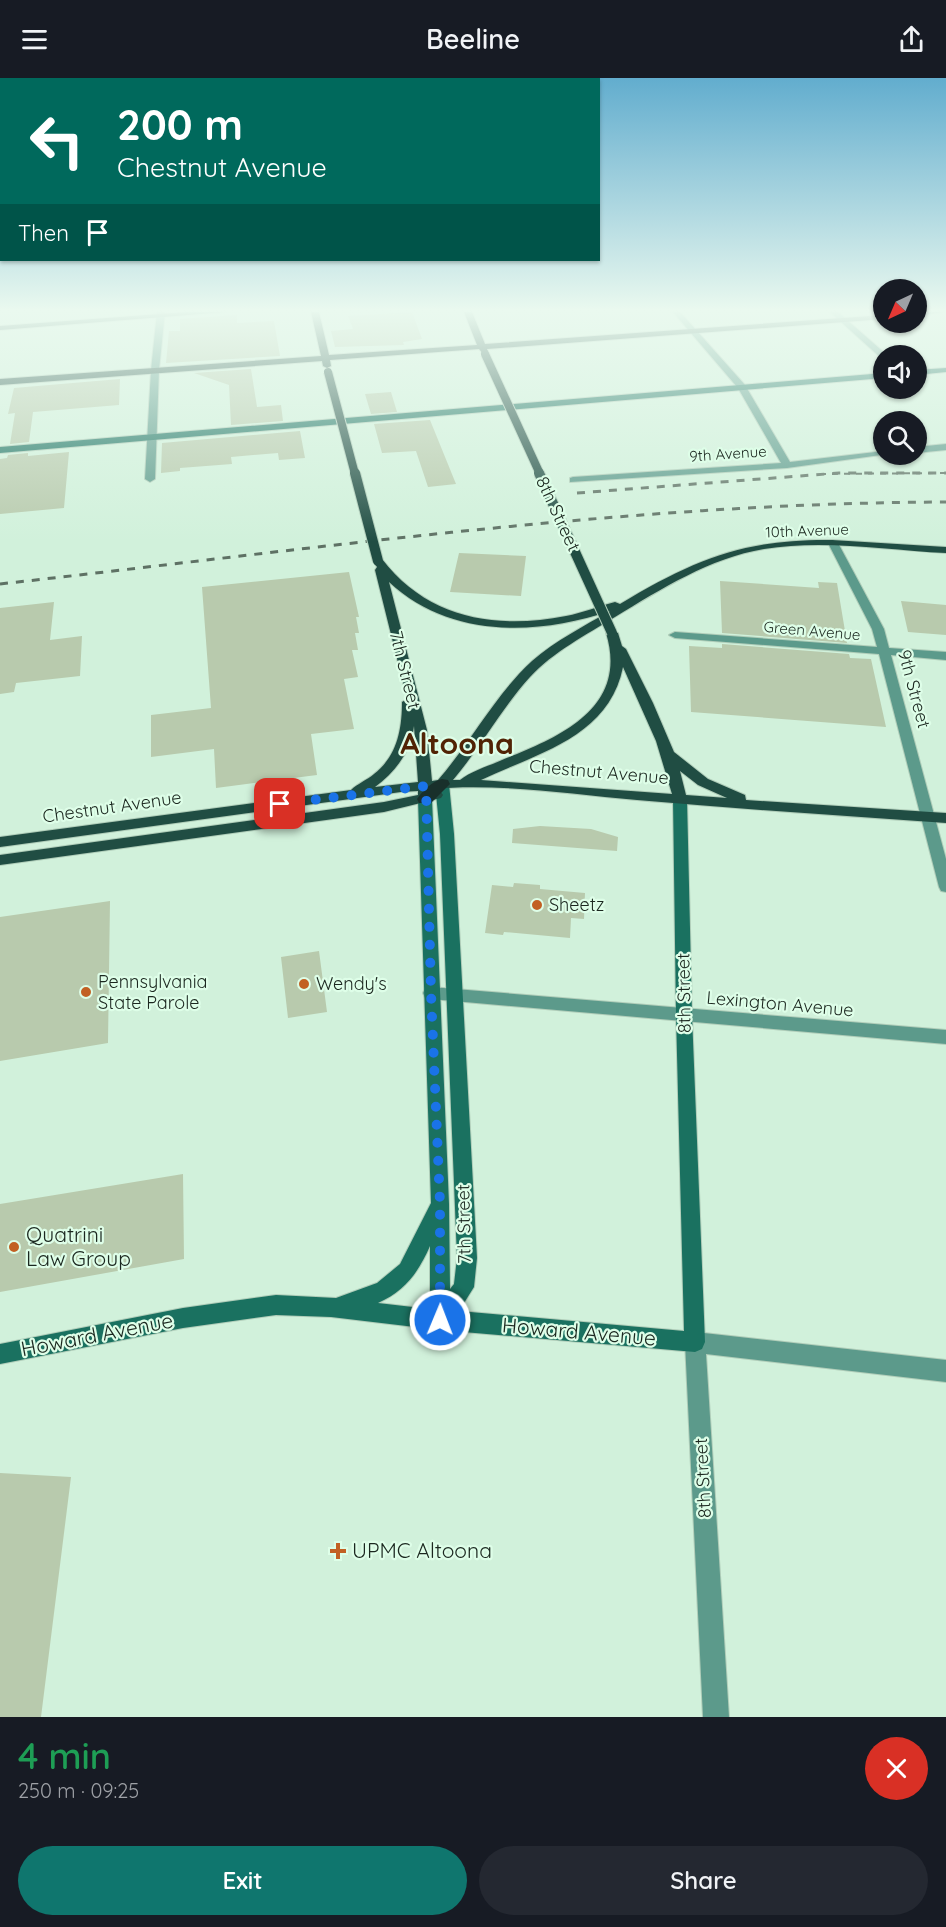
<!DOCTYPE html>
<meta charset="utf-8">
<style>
:root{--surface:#171b24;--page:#242831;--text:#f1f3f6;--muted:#9ea1a6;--accent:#0f766e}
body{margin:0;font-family:Quicksand,sans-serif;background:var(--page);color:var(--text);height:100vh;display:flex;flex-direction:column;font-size:22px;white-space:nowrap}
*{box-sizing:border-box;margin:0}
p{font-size:20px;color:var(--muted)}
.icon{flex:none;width:33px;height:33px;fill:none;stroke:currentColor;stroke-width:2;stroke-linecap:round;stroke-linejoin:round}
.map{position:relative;height:1639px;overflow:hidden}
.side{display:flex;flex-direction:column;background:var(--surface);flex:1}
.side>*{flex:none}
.banner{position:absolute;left:0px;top:0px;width:600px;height:183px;box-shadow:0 2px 4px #0004;background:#00695c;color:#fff;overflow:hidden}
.needle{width:39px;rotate:224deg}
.tools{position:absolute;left:873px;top:201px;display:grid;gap:12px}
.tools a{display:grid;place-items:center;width:54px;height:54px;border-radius:50%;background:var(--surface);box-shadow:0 2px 4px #0004;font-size:30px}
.pin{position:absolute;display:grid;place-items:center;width:51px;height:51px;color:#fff;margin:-26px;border-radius:12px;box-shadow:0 3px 9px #0006}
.me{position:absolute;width:66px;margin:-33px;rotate:1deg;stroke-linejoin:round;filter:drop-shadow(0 0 4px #0008)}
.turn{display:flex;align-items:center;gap:21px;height:126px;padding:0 18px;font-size:27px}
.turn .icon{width:78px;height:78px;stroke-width:2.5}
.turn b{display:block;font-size:42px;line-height:51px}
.then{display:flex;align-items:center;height:57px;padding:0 18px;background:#0003;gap:12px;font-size:22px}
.round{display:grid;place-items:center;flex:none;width:63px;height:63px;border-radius:32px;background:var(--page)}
.summary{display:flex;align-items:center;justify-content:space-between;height:102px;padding:0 18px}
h1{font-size:36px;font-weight:600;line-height:45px;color:#1e9e55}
.button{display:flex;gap:12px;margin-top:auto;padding:12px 18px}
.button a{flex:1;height:69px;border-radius:36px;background:var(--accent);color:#fff;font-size:24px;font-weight:600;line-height:69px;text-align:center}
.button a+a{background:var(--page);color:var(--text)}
header{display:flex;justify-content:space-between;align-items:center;height:78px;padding:0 18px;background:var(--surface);font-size:27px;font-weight:600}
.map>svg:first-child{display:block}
.building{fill:#b8caad}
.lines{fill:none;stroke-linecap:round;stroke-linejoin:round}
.street-casing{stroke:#b0cdb9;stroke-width:2}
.secondary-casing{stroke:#b0cdb9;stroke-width:2}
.primary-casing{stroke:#b0cdb9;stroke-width:2}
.highway-casing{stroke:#b0cdb9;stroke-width:2}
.street{fill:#5c9a8b;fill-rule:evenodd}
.secondary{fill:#1a7160;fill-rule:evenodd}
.primary{fill:#204d43;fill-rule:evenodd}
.highway{fill:#19302b;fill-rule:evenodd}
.rail-far1{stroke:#5e7164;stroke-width:2;stroke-dasharray:6 6;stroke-linecap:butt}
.rail{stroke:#5e7164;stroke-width:3;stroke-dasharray:8 8;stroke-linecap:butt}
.primary-bridge-far1-casing{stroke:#b0cdb9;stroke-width:10;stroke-linecap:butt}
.primary-bridge-casing{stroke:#b0cdb9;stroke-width:12;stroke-linecap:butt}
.primary-bridge-far1{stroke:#204d43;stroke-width:8}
.primary-bridge{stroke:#204d43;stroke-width:10}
.route{stroke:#1a73e8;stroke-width:10;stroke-dasharray:0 18}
.poi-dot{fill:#c26023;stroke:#defee8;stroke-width:2}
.labels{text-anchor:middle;stroke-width:4.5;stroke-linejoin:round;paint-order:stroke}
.far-street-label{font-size:15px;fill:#1b271f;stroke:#defee8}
.street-label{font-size:18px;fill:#1b271f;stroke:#defee8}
.poi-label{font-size:18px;fill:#1b271f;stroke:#defee8;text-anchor:start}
.near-poi-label{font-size:21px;fill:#1b271f;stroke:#defee8;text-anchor:start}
.near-street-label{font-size:21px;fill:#1b271f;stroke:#defee8}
.town-label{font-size:30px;font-weight:bold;fill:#512305;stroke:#defee8}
</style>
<header><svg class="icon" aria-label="menu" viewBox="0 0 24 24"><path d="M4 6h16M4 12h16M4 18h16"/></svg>Beeline<svg class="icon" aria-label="share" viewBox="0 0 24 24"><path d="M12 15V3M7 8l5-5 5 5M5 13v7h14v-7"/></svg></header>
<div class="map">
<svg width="946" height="1639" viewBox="0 0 946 1639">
<rect width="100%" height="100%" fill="#d1f1db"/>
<path class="building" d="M 412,234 L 422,261 L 403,264 L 404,267 L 335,269 L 331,253 L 353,251 L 348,238 Z
M 237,237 L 237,245 L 274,243 L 280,278 L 166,285 L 169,253 L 180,253 L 180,241 Z
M 251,291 L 257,329 L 281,327 L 283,343 L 231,347 L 229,307 L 194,295 Z
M 120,301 L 119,327 L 33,334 L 29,364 L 10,366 L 15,335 L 8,336 L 14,310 Z
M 391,314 L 397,334 L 371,336 L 365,316 Z
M 430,342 L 456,406 L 428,409 L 416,373 L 382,375 L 374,346 Z
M 300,353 L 305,380 L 279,382 L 278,375 L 231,379 L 232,386 L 180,390 L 180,393 L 161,395 L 162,365 Z
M 69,374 L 64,430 L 0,436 L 0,381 L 7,380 L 8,377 L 28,375 L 28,378 Z
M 459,475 L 526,478 L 521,518 L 450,514 Z
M 349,494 L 359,539 L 356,539 L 359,555 L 355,555 L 358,572 L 352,572 L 358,599 L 344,601 L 354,651 L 311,656 L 317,697 L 216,710 L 214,671 L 151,679 L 151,637 L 211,630 L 202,509 Z
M 720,503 L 819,510 L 818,504 L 837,505 L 847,565 L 722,555 Z
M 901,523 L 946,527 L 946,557 L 908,554 Z
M 54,524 L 50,562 L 82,558 L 80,598 L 16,605 L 14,614 L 0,616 L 0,530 Z
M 722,566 L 849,576 L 850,580 L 871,581 L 886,649 L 691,634 L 689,568 L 722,570 Z
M 540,748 L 591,751 L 618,759 L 617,773 L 512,765 L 513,751 Z
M 514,805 L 540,807 L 540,811 L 585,815 L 584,841 L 571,840 L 570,860 L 504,854 L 503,857 L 485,855 L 492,807 L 513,809 Z
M 110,823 L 108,965 L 0,983 L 0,839 Z
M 319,873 L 327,934 L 288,940 L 281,879 Z
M 183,1096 L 184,1181 L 0,1214 L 0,1126 Z
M 0,1395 L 71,1399 L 41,1639 L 0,1639 Z"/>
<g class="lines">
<g class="street-casing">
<path id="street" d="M 157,234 L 165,234 L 159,292 L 155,401 L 150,404 L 145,401 L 151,292 Z
M 673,234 L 680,234 L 745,307 L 790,384 L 884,373 L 884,376 L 888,376 L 787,390 L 570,404 L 570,400 L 573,399 L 781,385 L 738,310 Z
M 830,234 L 838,234 L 888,278 L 881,280 Z
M 946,366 L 946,372 L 916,375 L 916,369 Z
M 833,462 L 838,465 L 884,551 L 889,570 L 946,574 L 946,582 L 891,577 L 946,781 L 946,814 L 941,813 L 939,809 L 879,576 L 675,560 L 669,557 L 675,554 L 877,569 L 872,551 L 828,465 Z
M 431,909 L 946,952 L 946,966 L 431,921 L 425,920 L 423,915 L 425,910 Z
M 695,1254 L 946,1282 L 946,1304 L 706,1276 L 729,1639 L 703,1639 L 685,1264 L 688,1257 Z"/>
</g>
<g class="secondary-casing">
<path id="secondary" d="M 946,290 L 946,294 L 916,297 L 916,292 Z
M 884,295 L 884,300 L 0,375 L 0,369 Z
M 442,702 L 449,706 L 454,756 L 477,1180 L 474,1209 L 459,1233 L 684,1253 L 676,937 L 673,721 L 680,716 L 687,721 L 692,937 L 705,1264 L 702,1271 L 695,1274 L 440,1252 L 331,1239 L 276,1237 L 183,1250 L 0,1286 L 0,1266 L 183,1230 L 276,1217 L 336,1220 L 377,1205 L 400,1186 L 431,1125 L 418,721 L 425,716 L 432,721 L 449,1126 L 450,1211 L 454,1206 L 457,1180 L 440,756 L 435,706 ZM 430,1168 L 430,1231 L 378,1225 C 405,1213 418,1195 430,1168 Z"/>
</g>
<g class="primary-casing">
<path id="primary" d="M 186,234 L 225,234 L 0,252 L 0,248 Z
M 311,234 L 319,234 L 329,277 L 477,267 L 464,234 L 472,234 L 485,266 L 884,237 L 884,241 L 487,271 L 489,276 L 485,278 L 479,271 L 330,282 L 331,288 L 327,290 L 323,288 L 322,283 L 0,307 L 0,301 L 321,278 Z
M 916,234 L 943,234 L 916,238 Z
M 832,462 L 946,469 L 946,475 C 886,472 823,461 764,471 C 710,480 661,511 615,539 C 586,557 553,574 530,599 C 501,631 481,669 453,702 L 460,702 C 471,693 489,688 502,682 C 560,659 629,630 606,555 L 612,552 L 618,555 L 622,568 L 626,571 L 653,625 L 674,674 L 708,701 L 745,717 L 746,722 L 946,735 L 946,745 C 843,738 740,731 637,722 C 569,716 499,705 432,711 L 432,713 L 441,714 L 443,717 L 441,720 L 384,734 L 0,787 L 0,777 L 384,724 L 418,717 L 418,713 L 401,714 L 0,769 L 0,759 L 351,712 C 357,706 367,702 374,696 C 397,678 402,652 402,624 L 407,621 L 375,492 L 377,489 L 373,483 L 374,481 L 382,481 C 427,540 495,552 566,538 C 583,535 598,528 615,524 L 620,526 C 695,481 744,461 832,462 ZM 389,504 C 449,560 536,558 610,533 C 584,548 555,563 532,583 C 495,617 471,664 438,702 L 432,703 L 427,652 ZM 623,589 L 656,663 L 672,716 L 481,702 C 538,675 609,659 623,589 ZM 414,648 L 418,704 L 375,709 C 395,694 411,674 414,648 ZM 680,693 L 698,707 L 727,720 L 686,717 Z"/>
</g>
<g class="highway-casing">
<path id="highway" d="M 442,701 L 448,702 L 450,706 L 431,725 L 419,725 L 417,721 C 422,713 433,703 442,701 Z"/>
</g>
<use href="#street" class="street"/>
<use href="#secondary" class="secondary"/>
<use href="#primary" class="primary"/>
<use href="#highway" class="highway"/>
<path class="rail-far1" d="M 820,396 L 946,395"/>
<path class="rail" d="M 577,415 L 839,395 L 946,395
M 0,506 C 314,471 629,425 946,424"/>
<g class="primary-bridge-far1-casing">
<path id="primary-bridge-far1" d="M 485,276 L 540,396
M 328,294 L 355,396"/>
</g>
<g class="primary-bridge-casing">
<path id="primary-bridge" d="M 355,395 L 378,483
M 539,395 L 612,555"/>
</g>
<use href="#primary-bridge-far1" class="primary-bridge-far1"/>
<use href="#primary-bridge" class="primary-bridge"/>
</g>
<linearGradient id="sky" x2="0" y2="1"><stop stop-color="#62adce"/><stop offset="0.5" stop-color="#eaf9ef"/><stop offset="1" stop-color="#eaf9ef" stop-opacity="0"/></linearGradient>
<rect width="946" height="464" fill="url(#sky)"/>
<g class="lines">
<path class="route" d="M 280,726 L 426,708 L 431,915 L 440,1125 L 440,1242"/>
</g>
<g class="poi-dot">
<circle cx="537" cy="827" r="6"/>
<circle cx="304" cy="906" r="6"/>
<circle cx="86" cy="914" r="6"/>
<circle cx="14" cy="1169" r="6"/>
<path d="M335 1464h6v6h6v6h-6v6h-6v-6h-6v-6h6z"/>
</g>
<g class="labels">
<g class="far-street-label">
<text transform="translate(728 376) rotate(-4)" y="5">9th Avenue</text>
<text transform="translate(807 453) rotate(-2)" y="5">10th Avenue</text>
<text transform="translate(812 553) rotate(5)" y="5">Green Avenue</text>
</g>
<g class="street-label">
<text transform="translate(558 436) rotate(65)" y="6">8th Street</text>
<text transform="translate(405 592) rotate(76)" y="6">7th Street</text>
<text transform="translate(914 611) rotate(75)" y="6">9th Street</text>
<text transform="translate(599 694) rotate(5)" y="6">Chestnut Avenue</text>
<text transform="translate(112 729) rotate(-8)" y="6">Chestnut Avenue</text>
<text transform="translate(684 915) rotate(-91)" y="6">8th Street</text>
<text transform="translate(780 926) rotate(5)" y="6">Lexington Avenue</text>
<text transform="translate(464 1146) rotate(-91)" y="6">7th Street</text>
<text transform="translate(703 1400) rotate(-93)" y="6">8th Street</text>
</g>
<g class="poi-label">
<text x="549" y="833">Sheetz</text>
<text x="98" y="910">Pennsylvania<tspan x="98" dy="21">State Parole</tspan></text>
<text x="316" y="912">Wendy's</text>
</g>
<g class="near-poi-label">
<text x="26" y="1164">Quatrini<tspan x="26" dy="24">Law Group</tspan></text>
<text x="352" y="1480">UPMC Altoona</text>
</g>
<g class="near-street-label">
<text transform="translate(579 1254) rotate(5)" y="7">Howard Avenue</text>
<text transform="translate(97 1257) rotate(-11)" y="7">Howard Avenue</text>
</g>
<g class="town-label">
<text x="457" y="676">Altoona</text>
</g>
</g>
</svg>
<div class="tools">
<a><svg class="needle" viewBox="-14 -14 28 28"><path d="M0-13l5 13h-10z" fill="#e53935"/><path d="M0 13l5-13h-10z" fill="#9ea1a6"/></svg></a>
<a><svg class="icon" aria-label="sound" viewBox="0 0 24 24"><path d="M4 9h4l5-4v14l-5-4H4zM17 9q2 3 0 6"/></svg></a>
<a><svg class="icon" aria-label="search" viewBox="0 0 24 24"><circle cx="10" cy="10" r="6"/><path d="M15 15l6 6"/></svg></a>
</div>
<div class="pin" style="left:280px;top:726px;background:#d93025"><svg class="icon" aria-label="arrive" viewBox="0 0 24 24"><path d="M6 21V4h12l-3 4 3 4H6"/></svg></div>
<svg class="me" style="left:440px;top:1242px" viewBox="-20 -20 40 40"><circle r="17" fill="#1a73e8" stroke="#fff" stroke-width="3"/><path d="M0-11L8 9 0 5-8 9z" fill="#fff"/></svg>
<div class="banner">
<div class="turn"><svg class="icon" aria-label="left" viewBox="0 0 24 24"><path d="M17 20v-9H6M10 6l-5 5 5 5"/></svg><div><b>200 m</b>Chestnut Avenue</div></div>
<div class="then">Then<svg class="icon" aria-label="arrive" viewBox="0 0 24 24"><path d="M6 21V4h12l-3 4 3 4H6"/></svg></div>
</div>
</div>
<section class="side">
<div class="summary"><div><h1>4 min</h1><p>250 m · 09:25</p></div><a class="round" style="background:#d93025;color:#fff"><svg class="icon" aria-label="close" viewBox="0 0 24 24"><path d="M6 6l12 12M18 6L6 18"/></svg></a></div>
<div class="button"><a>Exit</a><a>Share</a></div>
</section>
